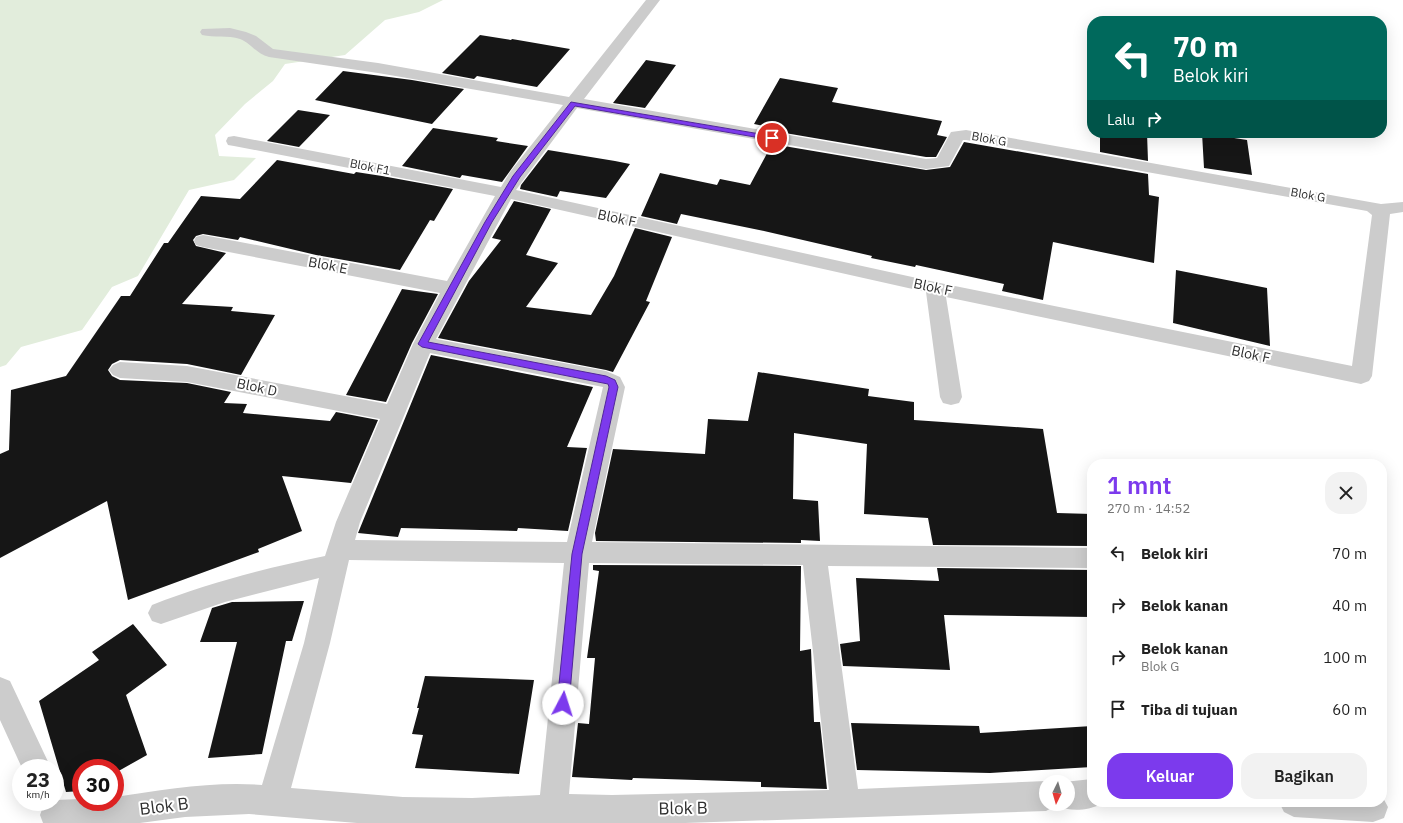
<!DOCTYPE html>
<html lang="id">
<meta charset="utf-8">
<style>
:root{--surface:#fff;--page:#f2f2f2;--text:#222;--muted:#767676;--accent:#7c3aed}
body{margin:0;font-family:"IBM Plex Sans",sans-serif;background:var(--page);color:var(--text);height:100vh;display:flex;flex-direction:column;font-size:15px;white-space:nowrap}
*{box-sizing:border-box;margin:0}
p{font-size:13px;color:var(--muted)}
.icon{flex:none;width:22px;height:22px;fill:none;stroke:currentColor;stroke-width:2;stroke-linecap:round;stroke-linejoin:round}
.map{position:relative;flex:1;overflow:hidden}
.sheet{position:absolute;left:1087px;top:459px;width:300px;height:348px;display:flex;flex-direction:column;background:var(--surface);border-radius:16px;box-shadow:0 4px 16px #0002}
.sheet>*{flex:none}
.guide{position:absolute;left:1087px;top:16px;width:300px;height:122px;border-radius:16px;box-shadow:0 4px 16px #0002;background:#00695c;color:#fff;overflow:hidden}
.needle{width:26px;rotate:185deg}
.tools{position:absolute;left:1039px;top:775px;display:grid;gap:8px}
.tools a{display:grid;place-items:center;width:36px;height:36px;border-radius:50%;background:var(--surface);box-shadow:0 4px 16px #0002;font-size:20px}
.speed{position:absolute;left:12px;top:759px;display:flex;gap:8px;font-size:20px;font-weight:700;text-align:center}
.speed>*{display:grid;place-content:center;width:52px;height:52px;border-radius:50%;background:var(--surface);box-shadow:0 4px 16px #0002;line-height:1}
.speed small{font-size:10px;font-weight:400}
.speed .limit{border:6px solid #d22;background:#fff;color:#111}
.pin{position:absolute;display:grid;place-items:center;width:34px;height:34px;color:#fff;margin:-17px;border:2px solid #fff;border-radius:50%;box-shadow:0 1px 4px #0007}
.me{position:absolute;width:44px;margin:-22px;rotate:5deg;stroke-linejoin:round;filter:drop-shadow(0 0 3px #0008)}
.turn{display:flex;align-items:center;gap:14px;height:84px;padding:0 20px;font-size:18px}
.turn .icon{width:52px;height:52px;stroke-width:2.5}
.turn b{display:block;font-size:28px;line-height:34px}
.then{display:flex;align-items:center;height:38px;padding:0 20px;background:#0003;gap:8px;font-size:15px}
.round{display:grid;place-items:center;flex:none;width:42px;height:42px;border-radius:16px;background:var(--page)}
.summary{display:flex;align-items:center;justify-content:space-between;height:68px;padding:0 20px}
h1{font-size:24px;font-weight:600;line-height:30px;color:var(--accent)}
.primary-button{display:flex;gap:8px;margin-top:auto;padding:8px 20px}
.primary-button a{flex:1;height:46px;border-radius:16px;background:var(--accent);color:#fff;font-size:16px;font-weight:600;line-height:46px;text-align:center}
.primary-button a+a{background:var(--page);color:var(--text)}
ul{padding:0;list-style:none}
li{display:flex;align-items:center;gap:12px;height:52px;padding:0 20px}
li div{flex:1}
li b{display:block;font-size:15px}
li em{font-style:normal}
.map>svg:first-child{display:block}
.green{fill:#e2eddc}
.building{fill:#161616}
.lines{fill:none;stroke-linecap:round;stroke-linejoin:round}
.minor{fill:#ccc;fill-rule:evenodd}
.route{fill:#7c3aed;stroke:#51269a}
.labels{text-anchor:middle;stroke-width:4;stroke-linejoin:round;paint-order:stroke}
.far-street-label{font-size:12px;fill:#2f2f2f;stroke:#fff}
.street-label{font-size:14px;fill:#2f2f2f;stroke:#fff}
.near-street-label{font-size:17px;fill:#2f2f2f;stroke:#fff}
</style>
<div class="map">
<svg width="1403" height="823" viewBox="0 0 1403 823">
<rect width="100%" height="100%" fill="#fff"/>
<path class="green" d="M 0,0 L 443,0 L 419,12 L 385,20 L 345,55 L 285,64 L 273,81 L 245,104 L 215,135 L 219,156 L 256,158 L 234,180 L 189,190 L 138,276 L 112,287 L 82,330 L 21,347 L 6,365 L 0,367 Z"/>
<path class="building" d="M 480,35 L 511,40 L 512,39 L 570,49 L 537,87 L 477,76 L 474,79 L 442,73 Z
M 646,60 L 676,65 L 645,108 L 613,103 Z
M 343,71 L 412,80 L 464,89 L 432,124 L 315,100 Z
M 780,78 L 838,88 L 832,102 L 942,121 L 937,135 L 947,137 L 936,157 L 926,157 L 779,132 L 780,129 L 754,124 Z
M 298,110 L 330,115 L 299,147 L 267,141 Z
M 433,128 L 498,138 L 496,141 L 528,146 L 502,182 L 462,175 L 460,178 L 402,166 Z
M 1100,133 L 1147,133 L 1148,161 L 1100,152 Z
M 1202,133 L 1247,140 L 1252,175 L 1204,168 Z
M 964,142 L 1148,174 L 1149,195 L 1159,197 L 1154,263 L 1053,242 L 1043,300 L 1002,291 L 1004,284 L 916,265 L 915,267 L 871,258 L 872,256 L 764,231 L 681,214 L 677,224 L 641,216 L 660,173 L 717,185 L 720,179 L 750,185 L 772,144 L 926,170 L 950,167 Z
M 548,150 L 615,161 L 630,164 L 606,198 L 560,191 L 557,197 L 520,189 L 521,185 Z
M 277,160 L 354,174 L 356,172 L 382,176 L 453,189 L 434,221 L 430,220 L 400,270 L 316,255 L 240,237 L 238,240 L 203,234 L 196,236 L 193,240 L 196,246 L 226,253 L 182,304 L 233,307 L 231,311 L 275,315 L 241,375 L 187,364 L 120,360 L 112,364 L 108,370 L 112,376 L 120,380 L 187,383 L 231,392 L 224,403 L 247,404 L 243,413 L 330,421 L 336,412 L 378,420 L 351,483 L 282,476 L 302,531 L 258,549 L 259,552 L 128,600 L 107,501 L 0,558 L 0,454 L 9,450 L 11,390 L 66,376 L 121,296 L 130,296 L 164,243 L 168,243 L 201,196 L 240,199 Z
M 514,201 L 551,209 L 526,255 L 558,263 L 526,307 L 591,315 L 614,276 L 635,228 L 672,237 L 646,301 L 650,302 L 613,372 L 606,370 L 438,338 L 469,281 L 501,240 L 492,238 Z
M 1176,270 L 1267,288 L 1270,346 L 1173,323 Z
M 402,289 L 438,294 L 412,343 L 386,402 L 346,395 Z
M 431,355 L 593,387 L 567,447 L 587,448 L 568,531 L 518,528 L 517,531 L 401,528 L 398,537 L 358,533 Z
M 758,372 L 869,389 L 868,396 L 914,402 L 914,420 L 1043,429 L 1057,513 L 1092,514 L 1092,546 L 933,545 L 928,518 L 864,514 L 867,444 L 794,433 L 793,499 L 818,501 L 820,541 L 801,540 L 801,543 L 596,541 L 595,533 L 613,449 L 705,454 L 708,419 L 748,421 Z
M 593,565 L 801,566 L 800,651 L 811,649 L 814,722 L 820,722 L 827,789 L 761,787 L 761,782 L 633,778 L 632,780 L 572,777 L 578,723 L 589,724 L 595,658 L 587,658 L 599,571 L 593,570 Z
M 937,568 L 1092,570 L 1092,617 L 944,615 L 950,670 L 843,666 L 840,644 L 860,641 L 856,578 L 939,581 Z
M 304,601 L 292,641 L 286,641 L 262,754 L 208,758 L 237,642 L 200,642 L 212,608 L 232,602 Z
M 133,624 L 167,665 L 126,695 L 147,755 L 115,773 L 115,768 L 81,768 L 81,791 L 66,792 L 39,701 L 99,660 L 92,652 Z
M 425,676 L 534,680 L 519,774 L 415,768 L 423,735 L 412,734 L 419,708 L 417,708 Z
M 851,723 L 979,726 L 980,733 L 1092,726 L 1092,767 L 990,773 L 857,770 Z"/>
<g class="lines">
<path class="minor" d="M 646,0 L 660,0 L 584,99 L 926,159 L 937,158 L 951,132 L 966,130 L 1381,204 L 1403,202 L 1403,212 L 1390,214 L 1372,376 L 1369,381 L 1361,384 L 946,297 L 962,397 L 959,403 L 951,405 L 943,403 L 940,397 L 926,292 L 511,199 L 436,339 L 606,371 L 620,377 L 625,387 L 592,542 L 1092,548 L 1092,568 L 828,566 L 858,789 L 1046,781 L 1048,782 L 1046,782 L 1046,804 L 1068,804 L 1068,782 L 1064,782 L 1092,779 L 1092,802 L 1103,802 L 1102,804 C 1089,810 1070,813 1057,805 L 1046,811 L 685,823 L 357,823 L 249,814 L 185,817 L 140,823 L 43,823 L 40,815 L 44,804 L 55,802 L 55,800 L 81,799 L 81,802 L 115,802 L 115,797 C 163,790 213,781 262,785 L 304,643 L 319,578 L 225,602 L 161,624 L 152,621 L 148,613 L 152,605 C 208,583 266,568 325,556 L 336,522 L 380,419 L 187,382 L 120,378 L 113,375 L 109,370 L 113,365 L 120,362 L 187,366 L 387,404 L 413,344 L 440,293 L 203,247 L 196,245 L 194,241 L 196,237 L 203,235 L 447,281 L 495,196 L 234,146 L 228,145 L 226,141 L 228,137 L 234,136 L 501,187 L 510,172 L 563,105 L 378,73 L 269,57 C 256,54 251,43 240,39 C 228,35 214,38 202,35 L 200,32 L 202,29 L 230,28 L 246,32 L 256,36 L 273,49 L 378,63 L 569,97 ZM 577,108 L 926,169 L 949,166 L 963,140 L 966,140 L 1367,211 L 1372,215 L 1352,366 L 935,282 L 516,190 ZM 430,353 L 603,387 L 567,542 L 355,540 L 360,522 ZM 349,560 L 564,563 L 540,795 L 472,798 L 403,797 L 291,788 L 330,643 ZM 589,563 L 803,565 L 829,790 L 612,795 L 569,794 Z
M 0,677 L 10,681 L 51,768 L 22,768 L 0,720 Z
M 1382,796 L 1388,807 L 1384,818 L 1373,822 L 1294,817 L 1284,812 L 1279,802 L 1382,802 Z"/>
</g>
<path class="route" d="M 571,102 L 772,136 L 776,138 L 772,140 L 575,106 L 520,177 L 492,222 L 428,342 L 606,376 L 615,380 L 618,387 L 582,554 L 569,704 L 567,707 L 563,709 L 559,707 L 557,704 L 572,554 L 609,387 L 608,384 L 422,347 L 418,344 L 485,222 L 513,176 Z"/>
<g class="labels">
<g class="far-street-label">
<text transform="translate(989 139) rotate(10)" y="4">Blok G</text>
<text transform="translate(370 167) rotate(11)" y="4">Blok F1</text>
<text transform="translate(1308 195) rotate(10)" y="4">Blok G</text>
</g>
<g class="street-label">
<text transform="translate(617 218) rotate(12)" y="5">Blok F</text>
<text transform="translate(328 265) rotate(11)" y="5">Blok E</text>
<text transform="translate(933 287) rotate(12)" y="5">Blok F</text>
<text transform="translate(1251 354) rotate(12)" y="5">Blok F</text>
<text transform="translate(257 387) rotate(12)" y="5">Blok D</text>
</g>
<g class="near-street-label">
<text transform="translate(164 806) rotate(-7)" y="6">Blok B</text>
<text transform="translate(683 808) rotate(-1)" y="6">Blok B</text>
</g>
</g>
</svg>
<div class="tools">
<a><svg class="needle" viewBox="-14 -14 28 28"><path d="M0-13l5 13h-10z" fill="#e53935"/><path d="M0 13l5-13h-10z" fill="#767676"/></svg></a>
</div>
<div class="speed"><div>23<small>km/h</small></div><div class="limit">30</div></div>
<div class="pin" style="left:772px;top:138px;background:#d93025"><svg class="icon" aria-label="arrive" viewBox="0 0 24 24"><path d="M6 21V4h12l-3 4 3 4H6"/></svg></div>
<svg class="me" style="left:563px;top:704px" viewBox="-20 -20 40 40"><circle r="19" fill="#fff"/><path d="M0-13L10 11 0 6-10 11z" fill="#7c3aed"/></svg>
<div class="guide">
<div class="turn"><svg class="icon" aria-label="left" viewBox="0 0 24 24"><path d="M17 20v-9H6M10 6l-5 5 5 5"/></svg><div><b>70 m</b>Belok kiri</div></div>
<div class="then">Lalu<svg class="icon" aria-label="right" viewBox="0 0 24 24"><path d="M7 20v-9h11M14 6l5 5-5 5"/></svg></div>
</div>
<section class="sheet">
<div class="summary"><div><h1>1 mnt</h1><p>270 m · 14:52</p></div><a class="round"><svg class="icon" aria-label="close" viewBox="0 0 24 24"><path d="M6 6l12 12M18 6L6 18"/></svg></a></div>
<ul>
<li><svg class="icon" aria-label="left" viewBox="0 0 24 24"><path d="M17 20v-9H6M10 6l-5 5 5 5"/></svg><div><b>Belok kiri</b></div><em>70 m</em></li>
<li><svg class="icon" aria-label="right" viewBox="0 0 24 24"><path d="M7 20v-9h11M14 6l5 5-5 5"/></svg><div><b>Belok kanan</b></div><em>40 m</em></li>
<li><svg class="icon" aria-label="right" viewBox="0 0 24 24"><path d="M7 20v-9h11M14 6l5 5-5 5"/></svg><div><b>Belok kanan</b><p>Blok G</p></div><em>100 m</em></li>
<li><svg class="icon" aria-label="arrive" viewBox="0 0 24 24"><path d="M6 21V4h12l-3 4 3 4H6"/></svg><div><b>Tiba di tujuan</b></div><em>60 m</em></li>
</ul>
<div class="primary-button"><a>Keluar</a><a>Bagikan</a></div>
</section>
</div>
